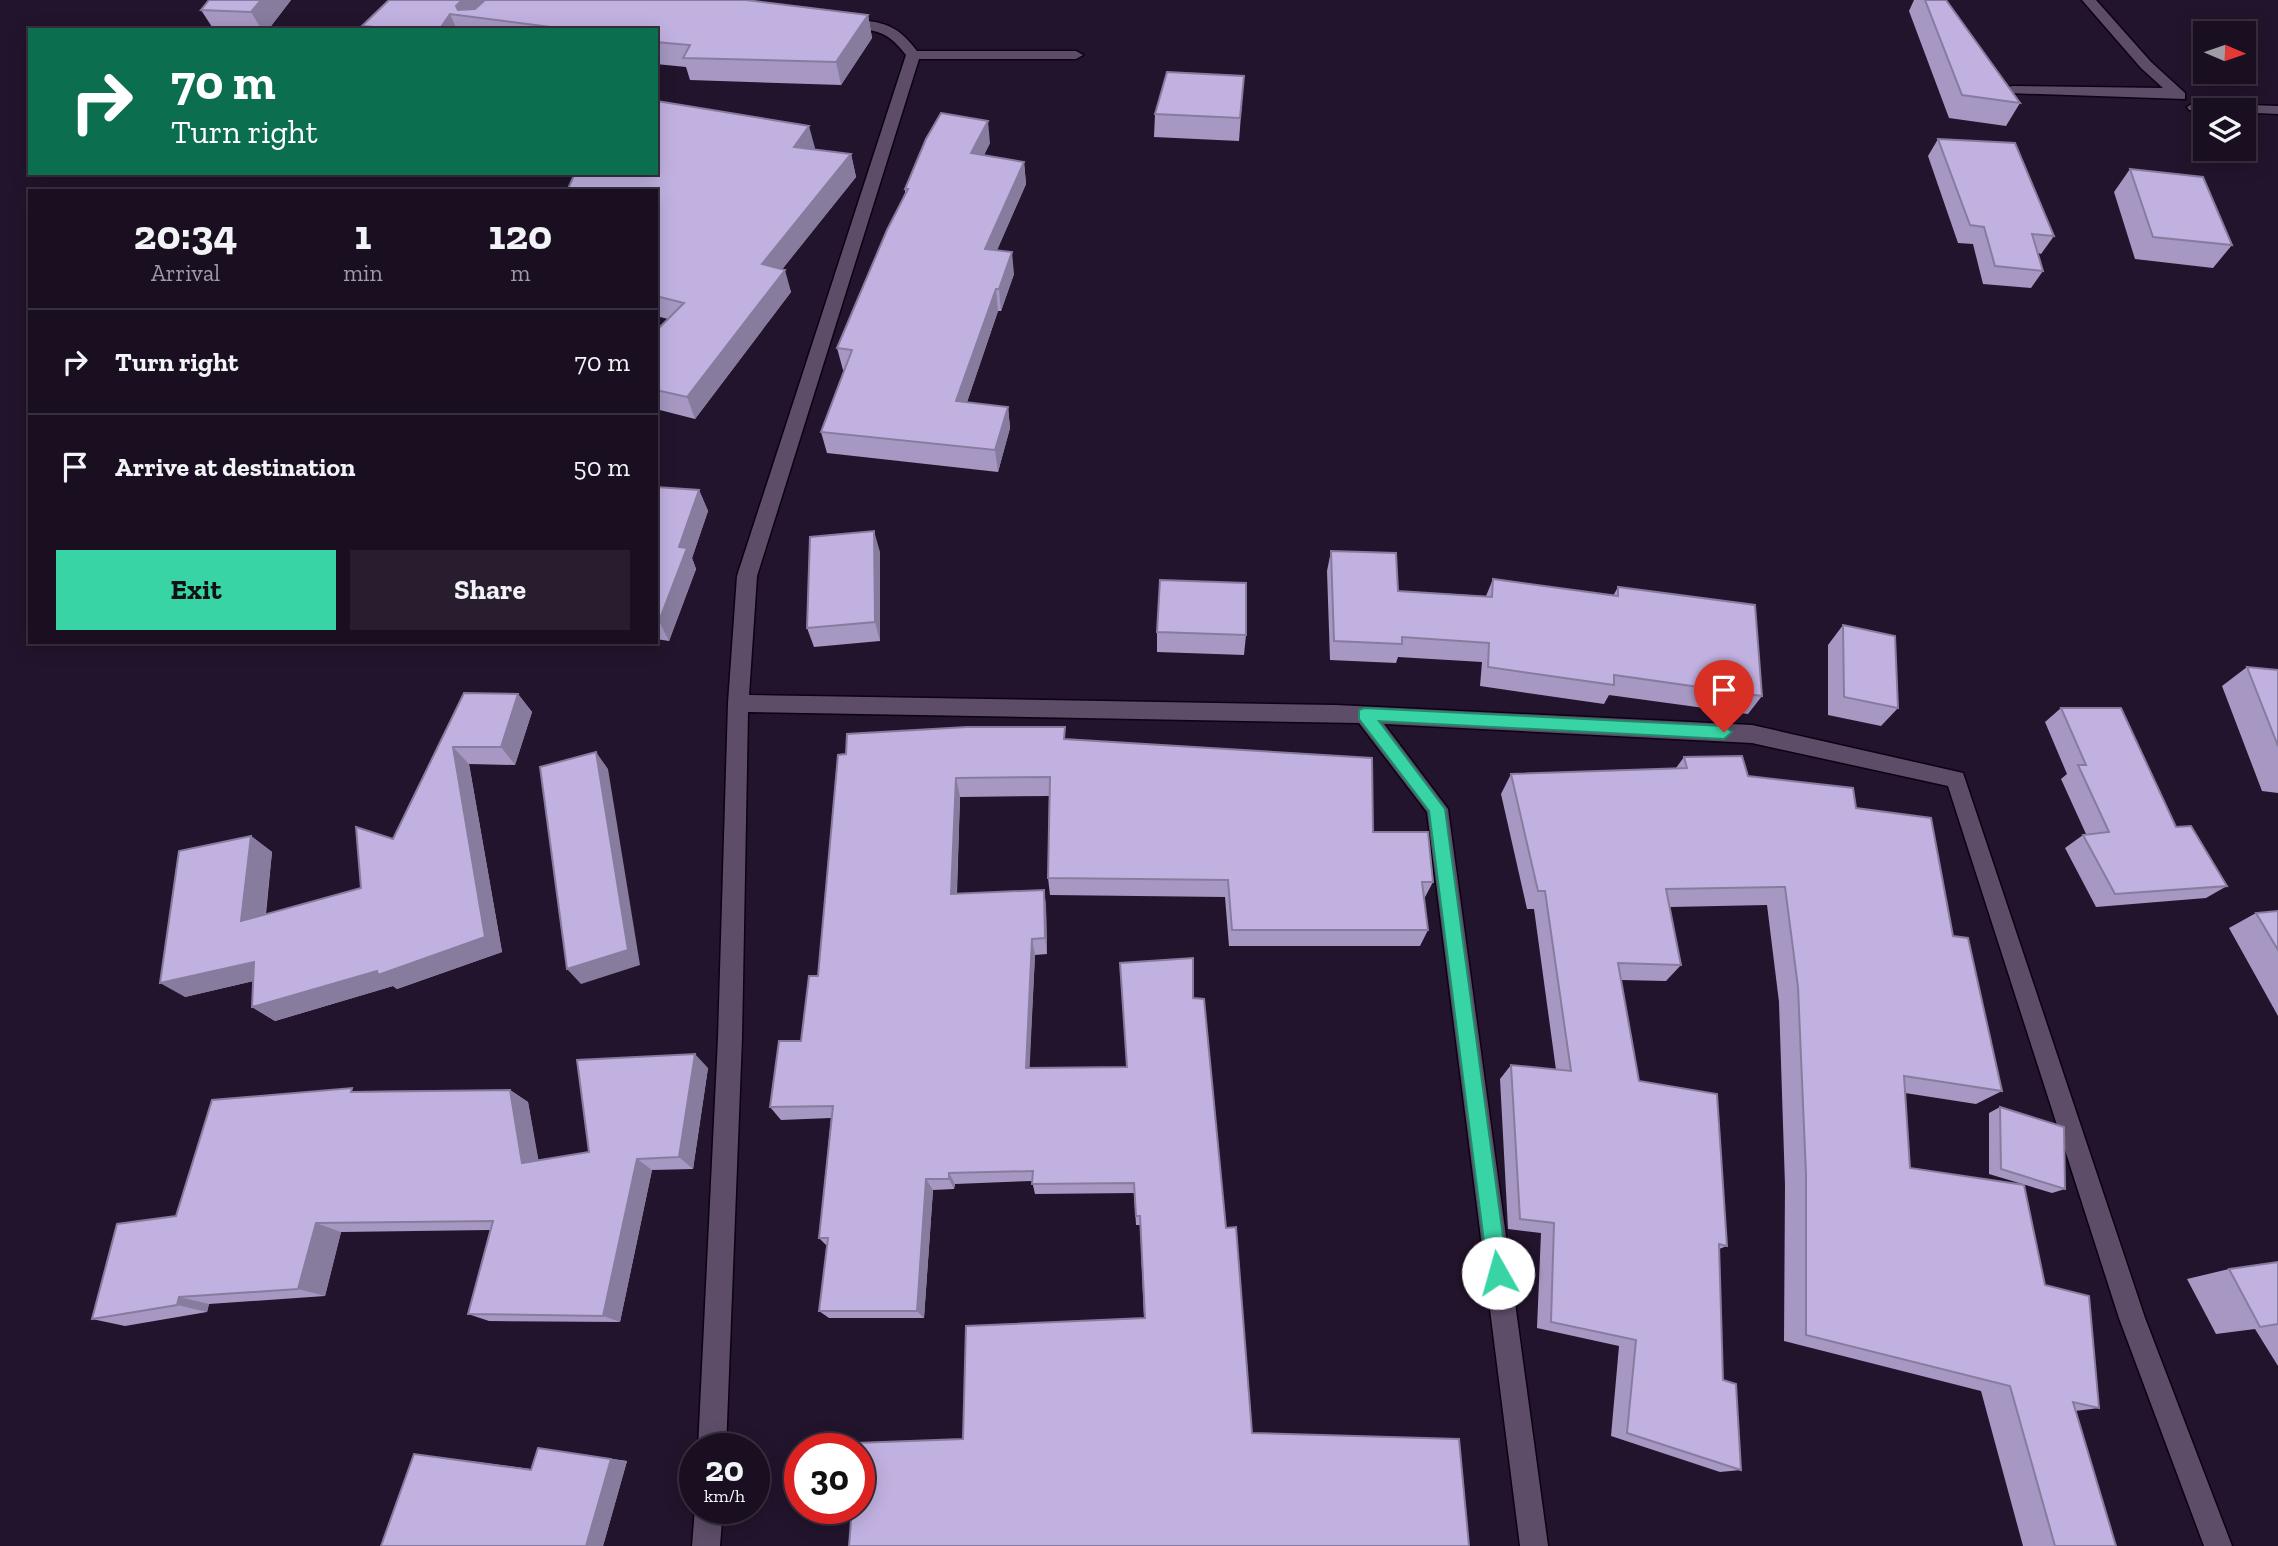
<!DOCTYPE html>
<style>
:root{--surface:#1a0f21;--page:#271d2e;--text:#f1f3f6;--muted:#9f9ca5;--line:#382f3f;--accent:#38d4a6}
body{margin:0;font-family:"Zilla Slab",serif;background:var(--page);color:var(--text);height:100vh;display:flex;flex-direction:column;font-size:26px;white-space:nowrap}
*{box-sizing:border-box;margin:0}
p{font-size:23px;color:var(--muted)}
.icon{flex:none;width:38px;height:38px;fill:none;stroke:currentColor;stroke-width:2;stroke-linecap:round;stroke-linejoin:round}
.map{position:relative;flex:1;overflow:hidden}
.drawer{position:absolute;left:28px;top:189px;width:630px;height:455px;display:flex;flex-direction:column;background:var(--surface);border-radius:0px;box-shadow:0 4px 18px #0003,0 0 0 2px var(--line)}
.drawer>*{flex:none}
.hud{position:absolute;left:28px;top:28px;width:630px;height:147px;border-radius:0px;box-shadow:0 4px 18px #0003,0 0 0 2px var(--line);background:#0b6e4f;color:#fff;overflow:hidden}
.needle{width:46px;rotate:92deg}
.fabs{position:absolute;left:2193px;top:21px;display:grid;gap:14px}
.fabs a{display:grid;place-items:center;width:63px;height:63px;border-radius:0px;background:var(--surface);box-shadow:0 4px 18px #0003,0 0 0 2px var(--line);font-size:35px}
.speed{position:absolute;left:679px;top:1433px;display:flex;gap:14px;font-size:35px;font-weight:700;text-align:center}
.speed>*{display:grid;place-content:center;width:91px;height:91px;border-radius:50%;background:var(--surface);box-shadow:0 4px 18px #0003,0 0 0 2px var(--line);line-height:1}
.speed small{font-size:18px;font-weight:400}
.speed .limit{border:10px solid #d22;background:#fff;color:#111}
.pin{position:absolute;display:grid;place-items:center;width:60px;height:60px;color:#fff;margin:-72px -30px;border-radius:50% 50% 50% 0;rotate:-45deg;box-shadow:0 0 7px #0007}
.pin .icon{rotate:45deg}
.me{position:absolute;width:77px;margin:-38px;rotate:353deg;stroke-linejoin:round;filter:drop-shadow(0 0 5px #0008)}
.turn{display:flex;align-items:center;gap:24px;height:147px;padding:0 28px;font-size:32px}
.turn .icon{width:91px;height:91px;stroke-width:2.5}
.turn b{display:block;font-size:49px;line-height:60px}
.eta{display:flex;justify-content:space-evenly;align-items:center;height:119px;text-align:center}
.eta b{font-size:42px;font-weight:800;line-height:49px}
.primary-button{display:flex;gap:14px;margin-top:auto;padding:14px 28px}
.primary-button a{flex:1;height:80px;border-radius:0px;background:var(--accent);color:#111;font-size:28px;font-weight:800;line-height:80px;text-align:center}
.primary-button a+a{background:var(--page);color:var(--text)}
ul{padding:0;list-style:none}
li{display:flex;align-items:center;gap:21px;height:105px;padding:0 28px;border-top:2px solid var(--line)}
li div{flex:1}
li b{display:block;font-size:26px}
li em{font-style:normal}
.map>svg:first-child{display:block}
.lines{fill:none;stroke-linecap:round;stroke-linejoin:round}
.lane-casing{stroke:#0b0214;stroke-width:3}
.street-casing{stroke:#0b0214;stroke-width:3}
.lane{fill:#5d4d69;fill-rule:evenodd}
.street{fill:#5d4d69;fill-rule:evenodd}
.wall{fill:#a698c2}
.shaded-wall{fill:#877c9e}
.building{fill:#c1b1e1;stroke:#877c9e;stroke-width:2}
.route{fill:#38d4a6;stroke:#248a6c;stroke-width:2}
</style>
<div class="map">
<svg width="2278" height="1546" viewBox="0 0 2278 1546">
<rect width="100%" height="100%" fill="#22142c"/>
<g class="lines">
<g class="lane-casing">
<path id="lane" d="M 2082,0 L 2096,0 L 2151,62 L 2185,93 L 2185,99 L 2008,93 L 2008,87 L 2013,86 L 2163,88 L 2141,68 Z"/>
</g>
<g class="street-casing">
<path id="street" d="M 844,18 C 879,22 895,21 917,51 L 1076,51 L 1083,55 L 1076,59 L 919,59 L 757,576 L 749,695 L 1336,705 L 1752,725 L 1963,773 L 2145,1318 L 2232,1546 L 2204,1546 L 2119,1318 L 1948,786 L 1752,743 L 1384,724 L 1448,809 L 1548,1546 L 1520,1546 L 1427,812 L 1359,723 L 748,712 L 742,1038 L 726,1449 L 698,1449 L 718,1038 L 728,703 L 737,576 L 906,55 C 884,26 872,32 839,25 L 837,22 Z
M 2194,103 L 2278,106 L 2278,114 L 2189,110 L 2187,107 Z
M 695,1508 L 723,1508 L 720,1546 L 692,1546 Z"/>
</g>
<use href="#lane" class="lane"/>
<use href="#street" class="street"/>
</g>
<path class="wall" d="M 291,0 L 268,30 L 214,30 L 201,10 Z
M 389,0 L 868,15 L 872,38 L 841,85 L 690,80 L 686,67 L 656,64 L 656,30 L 363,30 L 362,26 Z
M 1914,0 L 1946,0 L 2020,103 L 2006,126 L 1949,118 L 1909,11 Z
M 1244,76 L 1239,141 L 1154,137 L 1155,114 Z
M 1938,139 L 2054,236 L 2041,254 L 2038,253 L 2043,271 L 2031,288 L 1983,284 L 1973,244 L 1958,243 L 1928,156 Z
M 990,143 L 984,155 L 1024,162 L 1026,184 L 997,250 L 1014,274 L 1001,311 L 998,311 L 967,402 L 1008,407 L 1010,428 L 998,472 L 827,453 L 821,432 L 845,370 L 843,370 L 837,348 L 905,193 L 905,189 Z
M 815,148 L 814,150 L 851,154 L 856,177 L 782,269 L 791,292 L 695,419 L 656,409 L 656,331 L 668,319 L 656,316 L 656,191 Z
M 2130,169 L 2232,245 L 2213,268 L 2135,259 L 2114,192 Z
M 656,487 L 699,490 L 708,511 L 692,558 L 696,569 L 669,641 L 656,639 Z
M 1331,551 L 1398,591 L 1486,596 L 1493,579 L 1613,596 L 1618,587 L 1762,696 L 1748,714 L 1609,695 L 1604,704 L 1480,686 L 1482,662 L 1398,657 L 1396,663 L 1330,660 L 1327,571 Z
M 880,552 L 880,641 L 814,647 L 807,628 Z
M 1843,625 L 1898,708 L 1881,726 L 1828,715 L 1828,645 Z
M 1157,632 L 1246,635 L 1244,655 L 1157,652 Z
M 2247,667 L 2278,670 L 2278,793 L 2262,791 L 2222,686 Z
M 464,693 L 518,694 L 532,712 L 515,765 L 469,764 L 502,952 L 397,989 L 393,986 L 275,1021 L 252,1007 L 253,981 L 185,997 L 251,836 L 272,852 L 266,914 L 361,888 L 393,839 Z
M 2061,708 L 2176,827 L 2227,886 L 2206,898 L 2096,907 L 2065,848 L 2083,835 L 2086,834 L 2061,779 L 2067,774 L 2045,722 Z
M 1066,740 L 1373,832 L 1433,882 L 1424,899 L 1428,930 L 1420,946 L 1229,946 L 1225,897 L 1050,895 L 1048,878 L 1049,796 L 960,797 L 957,894 L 1044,890 L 1046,907 L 1047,954 L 1035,955 L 1029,1068 L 1126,1067 L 1193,998 L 1226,1228 L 1252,1433 L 963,1439 L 1144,1318 L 1140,1225 L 1136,1225 L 1134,1193 L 1035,1194 L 1032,1181 L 955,1184 L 954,1189 L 933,1190 L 924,1318 L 829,1318 L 819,1311 L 827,1246 L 819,1238 L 831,1118 L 781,1120 L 770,1107 L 801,1041 L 818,976 L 838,755 Z
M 1684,757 L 1856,808 L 1953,936 L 2002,1091 L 1976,1104 L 1905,1093 L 1910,1168 L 2045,1285 L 2099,1408 L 2075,1411 L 2116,1546 L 2023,1546 L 1981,1391 L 1784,1341 L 1785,1185 L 1779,1002 L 1767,905 L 1670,907 L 1681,965 L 1666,981 L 1621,980 L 1639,1081 L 1727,1246 L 1719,1249 L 1723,1380 L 1741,1470 L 1720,1472 L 1611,1436 L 1619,1346 L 1537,1328 L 1541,1233 L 1508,1229 L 1500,1079 L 1511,1065 L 1556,1070 L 1534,909 L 1527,909 L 1501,794 L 1511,774 L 1676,768 Z
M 2278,911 L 2278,1016 L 2229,928 L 2256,913 Z
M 708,1068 L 693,1169 L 652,1170 L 620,1322 L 489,1321 L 468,1314 L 490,1230 L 341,1232 L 325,1296 L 209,1304 L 207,1312 L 125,1326 L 92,1319 L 176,1216 L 359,1091 L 510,1090 L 528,1102 L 538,1160 L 589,1152 Z
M 2000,1107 L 2065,1189 L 2052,1193 L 1989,1174 L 1989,1113 Z
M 2278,1262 L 2278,1366 L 2255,1329 L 2216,1334 L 2187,1279 L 2229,1269 Z
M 538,1448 L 627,1461 L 603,1546 L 381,1546 L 414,1454 L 531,1469 Z"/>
<path class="shaded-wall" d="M 261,0 L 291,0 L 268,30 L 262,30 L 251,12 Z
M 462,0 L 495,0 L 460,15 L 456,6 Z
M 450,14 L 457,30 L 439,30 Z
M 868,15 L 872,38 L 841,85 L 836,62 Z
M 988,121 L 990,143 L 974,175 L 971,153 Z
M 809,126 L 815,148 L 800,170 L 794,147 Z
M 851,154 L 856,177 L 769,286 L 762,264 Z
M 1024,162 L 1026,184 L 988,271 L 985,249 Z
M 1012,252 L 1014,274 L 1001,311 L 999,289 Z
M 785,270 L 791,292 L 695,419 L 687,397 Z
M 996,289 L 998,311 L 960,423 L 956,401 Z
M 1008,407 L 1010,428 L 998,472 L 995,450 Z
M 699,490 L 708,511 L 692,558 L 696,569 L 669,641 L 659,621 L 679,547 Z
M 874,531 L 880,552 L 880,641 L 875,622 Z
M 518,694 L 532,712 L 515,765 L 501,747 Z
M 453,747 L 469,764 L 502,952 L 397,989 L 393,986 L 275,1021 L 252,1007 L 377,971 Z
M 596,752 L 608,769 L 640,965 L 581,984 L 567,969 Z
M 956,778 L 960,797 L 956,911 L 951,894 Z
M 251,836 L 272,852 L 263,936 L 241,921 Z
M 1044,890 L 1046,907 L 1047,954 L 1045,938 Z
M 1032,939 L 1035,955 L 1029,1081 L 1026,1068 Z
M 254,962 L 276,976 L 185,997 L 160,983 Z
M 695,1054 L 708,1068 L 693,1169 L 679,1157 Z
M 510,1090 L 528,1102 L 541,1174 L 522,1163 Z
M 637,1159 L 652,1170 L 620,1322 L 603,1316 Z
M 949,1173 L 955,1184 L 954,1189 L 949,1179 Z
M 926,1179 L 933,1190 L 924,1318 L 917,1311 Z
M 316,1223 L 341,1232 L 325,1296 L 298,1289 Z
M 179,1297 L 209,1304 L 207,1312 L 177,1305 Z
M 611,1459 L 627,1461 L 603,1546 L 586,1546 Z"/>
<path class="building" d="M 209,0 L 261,0 L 251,12 L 201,10 Z
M 389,0 L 462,0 L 456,6 L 458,10 L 475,9 L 485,0 L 746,0 L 868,15 L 836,62 L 683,58 L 690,45 L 656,42 L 656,30 L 574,30 L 450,14 L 439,30 L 410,30 L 362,26 Z
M 1925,0 L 1946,0 L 2020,103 L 1962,95 Z
M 1167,72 L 1244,76 L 1240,118 L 1155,114 Z
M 657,101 L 809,126 L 794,147 L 851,154 L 762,264 L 785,270 L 687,397 L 656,390 L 656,331 L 684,303 L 656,296 L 656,191 L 567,191 L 575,173 L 656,173 L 656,103 Z
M 941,113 L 988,121 L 971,153 L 1024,162 L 985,249 L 1012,252 L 999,289 L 996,289 L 956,401 L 1008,407 L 995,450 L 821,432 L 852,350 L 837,348 L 887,230 L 908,189 L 905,189 L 926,139 Z
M 1938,139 L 2015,143 L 2054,236 L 2032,234 L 2043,271 L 1995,266 L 1984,227 L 1970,225 Z
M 2130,169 L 2203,177 L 2232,245 L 2153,237 Z
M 656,487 L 699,490 L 679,547 L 687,548 L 659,621 L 656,621 Z
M 874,531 L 875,622 L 807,628 L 810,537 Z
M 1331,551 L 1396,553 L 1398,591 L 1492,597 L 1493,579 L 1618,596 L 1618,587 L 1755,605 L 1762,696 L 1614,675 L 1614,685 L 1488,667 L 1489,643 L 1402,637 L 1402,644 L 1334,641 Z
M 1160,580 L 1246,583 L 1246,635 L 1157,632 Z
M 1843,625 L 1895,636 L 1898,708 L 1844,697 Z
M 2247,667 L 2278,670 L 2278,746 Z
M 464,693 L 518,694 L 501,747 L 453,747 L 485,937 L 378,975 L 377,971 L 252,1007 L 254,962 L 160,983 L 179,851 L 251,836 L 241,921 L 361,888 L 356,827 L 393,839 Z
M 2061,708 L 2121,708 L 2176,827 L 2191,826 L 2227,886 L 2115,894 L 2083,835 L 2109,832 L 2078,765 L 2086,765 Z
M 967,727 L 1065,727 L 1064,739 L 1372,758 L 1373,832 L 1428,832 L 1433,882 L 1422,882 L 1428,930 L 1232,930 L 1228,880 L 1048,878 L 1050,777 L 956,778 L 951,894 L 1044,890 L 1045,938 L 1032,939 L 1026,1068 L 1127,1067 L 1120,963 L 1193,958 L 1193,998 L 1204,999 L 1226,1228 L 1236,1227 L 1252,1433 L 1459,1439 L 1469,1546 L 849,1546 L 852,1508 L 859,1508 L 859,1449 L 856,1449 L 856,1443 L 963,1439 L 966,1326 L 1145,1318 L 1140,1216 L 1136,1216 L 1134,1183 L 1032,1184 L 1033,1171 L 949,1173 L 949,1179 L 926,1179 L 917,1311 L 819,1311 L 828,1238 L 819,1238 L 833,1106 L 770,1107 L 779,1041 L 801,1041 L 809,976 L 818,976 L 838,755 L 846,754 L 847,734 Z
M 596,752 L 628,950 L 567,969 L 540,767 Z
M 1742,756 L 1748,776 L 1853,788 L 1856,808 L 1931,818 L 1953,936 L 1968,938 L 2002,1091 L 1904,1076 L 1910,1168 L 2024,1185 L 2045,1285 L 2089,1296 L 2099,1408 L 2073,1402 L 2116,1546 L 2055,1546 L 2010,1386 L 1806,1335 L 1806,1174 L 1798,987 L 1785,887 L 1666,889 L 1681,965 L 1618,963 L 1639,1081 L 1717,1094 L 1727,1246 L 1719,1244 L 1723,1380 L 1736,1384 L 1741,1470 L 1627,1433 L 1636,1340 L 1551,1322 L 1554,1223 L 1520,1219 L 1511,1065 L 1571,1071 L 1545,891 L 1538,891 L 1511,774 L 1687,768 L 1684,757 Z
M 2278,911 L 2278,950 L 2256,913 Z
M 695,1054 L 679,1157 L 637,1159 L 603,1316 L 468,1314 L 493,1221 L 316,1223 L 298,1289 L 179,1297 L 177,1305 L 92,1319 L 117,1224 L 176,1216 L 212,1100 L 352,1088 L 351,1092 L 510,1090 L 522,1163 L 589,1152 L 577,1060 Z
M 2000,1107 L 2064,1127 L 2065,1189 L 2001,1169 Z
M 2278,1262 L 2278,1324 L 2260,1327 L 2229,1269 Z
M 538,1448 L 611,1459 L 586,1546 L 381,1546 L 414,1454 L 531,1470 Z"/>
<path class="route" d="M 1364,708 L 1724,726 L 1732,732 L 1724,739 L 1379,721 L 1445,809 L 1508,1273 L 1505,1280 L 1498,1283 L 1491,1280 L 1488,1273 L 1429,811 L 1359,719 L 1359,710 Z"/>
</svg>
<div class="fabs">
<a><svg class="needle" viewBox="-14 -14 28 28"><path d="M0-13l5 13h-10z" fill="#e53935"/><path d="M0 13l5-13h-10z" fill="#9f9ca5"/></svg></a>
<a><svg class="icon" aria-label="layers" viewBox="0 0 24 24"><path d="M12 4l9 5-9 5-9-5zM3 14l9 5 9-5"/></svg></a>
</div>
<div class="speed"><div>20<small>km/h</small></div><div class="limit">30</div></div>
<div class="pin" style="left:1724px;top:732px;background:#d93025"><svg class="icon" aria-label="arrive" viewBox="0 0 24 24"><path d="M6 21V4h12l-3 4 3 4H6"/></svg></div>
<svg class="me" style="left:1498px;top:1273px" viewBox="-20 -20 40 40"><circle r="19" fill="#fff"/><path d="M0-13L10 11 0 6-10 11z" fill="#38d4a6"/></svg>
<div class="hud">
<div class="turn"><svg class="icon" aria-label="right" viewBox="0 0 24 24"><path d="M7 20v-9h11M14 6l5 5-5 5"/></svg><div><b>70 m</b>Turn right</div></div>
</div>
<section class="drawer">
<div class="eta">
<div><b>20:34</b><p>Arrival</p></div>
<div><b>1</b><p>min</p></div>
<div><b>120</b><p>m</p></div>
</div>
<ul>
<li><svg class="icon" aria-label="right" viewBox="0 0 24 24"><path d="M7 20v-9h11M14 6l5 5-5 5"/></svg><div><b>Turn right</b></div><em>70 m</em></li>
<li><svg class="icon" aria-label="arrive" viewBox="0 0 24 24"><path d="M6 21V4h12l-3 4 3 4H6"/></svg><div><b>Arrive at destination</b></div><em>50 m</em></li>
</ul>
<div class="primary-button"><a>Exit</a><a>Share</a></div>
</section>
</div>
